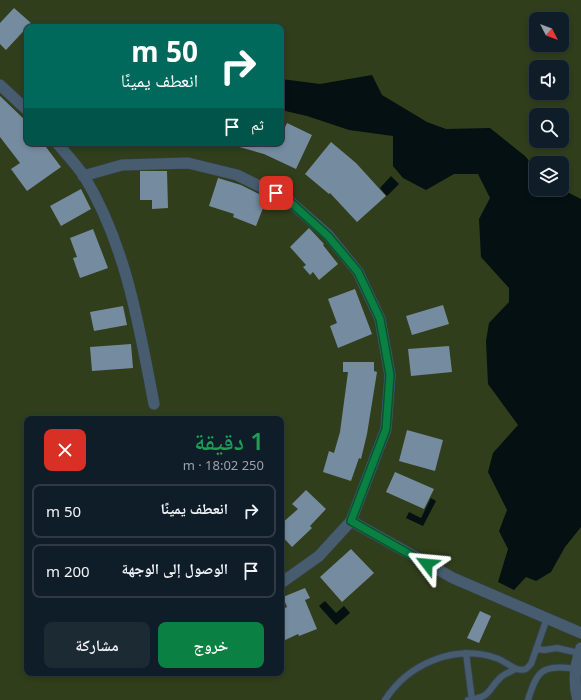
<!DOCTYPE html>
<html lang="ar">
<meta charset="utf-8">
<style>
:root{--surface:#0e1d28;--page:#1c2a34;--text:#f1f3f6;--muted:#9ba2a8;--line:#2e3b45;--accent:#0b8043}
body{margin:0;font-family:"Noto Sans","Noto Naskh Arabic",sans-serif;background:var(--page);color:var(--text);direction:rtl;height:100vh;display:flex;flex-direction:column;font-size:15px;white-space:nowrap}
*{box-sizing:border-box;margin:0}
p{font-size:13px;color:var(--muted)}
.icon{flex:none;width:22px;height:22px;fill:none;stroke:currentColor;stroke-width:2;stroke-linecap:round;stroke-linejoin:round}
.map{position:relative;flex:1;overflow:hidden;direction:ltr}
.panel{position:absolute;left:24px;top:416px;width:260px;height:260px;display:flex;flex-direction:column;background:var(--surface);border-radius:8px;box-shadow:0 2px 6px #0003,0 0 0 1px var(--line);direction:rtl}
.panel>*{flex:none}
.banner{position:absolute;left:24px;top:24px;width:260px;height:122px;border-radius:8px;box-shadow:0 2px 6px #0003,0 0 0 1px var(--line);direction:rtl;background:#00695c;color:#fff;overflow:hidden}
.needle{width:26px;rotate:132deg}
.tools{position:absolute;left:529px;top:12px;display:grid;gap:8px}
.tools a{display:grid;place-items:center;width:40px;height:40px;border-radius:8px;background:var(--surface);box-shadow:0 2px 6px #0003,0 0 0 1px var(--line);font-size:20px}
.pin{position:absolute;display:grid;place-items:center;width:34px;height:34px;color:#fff;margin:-17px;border-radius:8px;box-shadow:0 2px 6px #0006}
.me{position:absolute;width:44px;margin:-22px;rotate:299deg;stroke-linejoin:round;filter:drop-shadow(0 0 3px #0008)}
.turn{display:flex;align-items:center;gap:14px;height:84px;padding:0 20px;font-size:18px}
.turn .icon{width:52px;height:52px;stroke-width:2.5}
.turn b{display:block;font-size:28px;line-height:34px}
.then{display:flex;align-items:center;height:38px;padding:0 20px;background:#0003;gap:8px;font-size:15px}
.round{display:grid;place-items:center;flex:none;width:42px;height:42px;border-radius:8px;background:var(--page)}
.headline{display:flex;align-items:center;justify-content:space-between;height:68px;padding:0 20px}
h1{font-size:24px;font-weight:600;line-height:30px;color:#1e9e55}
.action{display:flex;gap:8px;margin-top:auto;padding:8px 20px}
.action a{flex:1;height:46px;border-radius:8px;background:var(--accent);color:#fff;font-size:16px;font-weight:600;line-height:46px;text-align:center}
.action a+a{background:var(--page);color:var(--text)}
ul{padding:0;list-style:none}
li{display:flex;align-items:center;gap:12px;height:54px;margin:0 8px 6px;padding:0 12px;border:2px solid var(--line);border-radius:8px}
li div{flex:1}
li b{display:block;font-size:15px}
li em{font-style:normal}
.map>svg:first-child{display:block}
.green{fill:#313e1b;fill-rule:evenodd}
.water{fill:#041011}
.building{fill:#758ca0}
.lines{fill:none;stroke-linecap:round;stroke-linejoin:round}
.service-casing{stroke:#34424f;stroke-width:8}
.minor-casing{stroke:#34424f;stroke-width:12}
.service{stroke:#475d6f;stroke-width:6}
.minor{stroke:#475d6f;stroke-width:11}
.route-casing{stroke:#07532c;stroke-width:10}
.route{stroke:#0b8043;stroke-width:7}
</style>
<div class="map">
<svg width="581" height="700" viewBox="0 0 581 700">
<rect width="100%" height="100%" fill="#122736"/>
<path class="green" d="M 0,0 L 581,0 L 581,700 L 0,700 ZM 536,19 L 562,19 L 562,45 L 536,45 ZM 27,27 L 281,27 L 281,143 L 27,143 ZM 536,67 L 562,67 L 562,93 L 536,93 ZM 536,115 L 562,115 L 562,141 L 536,141 ZM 536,163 L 562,163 L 562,189 L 536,189 ZM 27,419 L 281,419 L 281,673 L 27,673 Z"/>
<path class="water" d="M 372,75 L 382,95 L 427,122 L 446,129 L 490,128 L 525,156 L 536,169 L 536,189 L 561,189 L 581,199 L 581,527 L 565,547 L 551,572 L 536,581 L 526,577 L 514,590 L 498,582 L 508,549 L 499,531 L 507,510 L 488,472 L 493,453 L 518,425 L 488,384 L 486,341 L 489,323 L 509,302 L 509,288 L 481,257 L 479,219 L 490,198 L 478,174 L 454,174 L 426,190 L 403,178 L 393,166 L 393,136 L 349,130 L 307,116 L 281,110 L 281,79 L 320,84 Z
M 391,176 L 399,184 L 387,196 L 380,188 Z
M 431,498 L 436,501 L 423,526 L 406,518 L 409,512 L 421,518 Z
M 325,601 L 336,613 L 344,606 L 350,613 L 336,625 L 319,606 Z"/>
<path class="building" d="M 14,8 L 31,23 L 6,50 L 0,44 L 0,23 Z
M 0,96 L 27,122 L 27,143 L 43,143 L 61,167 L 27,191 L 11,169 L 20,163 L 0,137 Z
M 287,123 L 312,135 L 296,169 L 264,154 L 236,146 L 237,143 L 281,143 L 281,136 Z
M 331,142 L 356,163 L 386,196 L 357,222 L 330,193 L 329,194 L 305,174 Z
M 140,171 L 167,171 L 168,208 L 152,209 L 152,200 L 140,200 Z
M 218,178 L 241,185 L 267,198 L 256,226 L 233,217 L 234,214 L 209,206 Z
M 81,189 L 91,209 L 61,226 L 50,206 Z
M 309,228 L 324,244 L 323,245 L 338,264 L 319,280 L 313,272 L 310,275 L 303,267 L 306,265 L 290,247 Z
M 93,229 L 108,268 L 80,278 L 73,258 L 77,257 L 70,238 Z
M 355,289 L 372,334 L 338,348 L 330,326 L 337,323 L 328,299 Z
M 443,305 L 449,324 L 412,335 L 406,316 Z
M 123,306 L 127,325 L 94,331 L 90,312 Z
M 131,344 L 133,368 L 92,371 L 90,347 Z
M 449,346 L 452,372 L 411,376 L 408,349 Z
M 343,362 L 374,362 L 374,371 L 377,372 L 367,434 L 361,459 L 359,458 L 351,481 L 323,472 L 329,451 L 334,453 L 340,432 L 348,372 L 343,372 Z
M 407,430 L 443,440 L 435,471 L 399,461 Z
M 395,472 L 434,489 L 424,509 L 386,492 Z
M 306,490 L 326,509 L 310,526 L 312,528 L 292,547 L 281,535 L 281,524 L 298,509 L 292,504 Z
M 351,549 L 374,573 L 342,602 L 320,577 Z
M 305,588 L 310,598 L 305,600 L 317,629 L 299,636 L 298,634 L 281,642 L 281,610 L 287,607 L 283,597 Z
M 480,611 L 491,616 L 479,643 L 467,638 Z"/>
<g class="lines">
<g class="service-casing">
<path id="service" d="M 536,649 L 544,650 L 557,648 L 579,653
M 466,653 L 472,700
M 385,700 C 408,664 454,644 496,658 C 506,661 516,673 526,669 L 531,664 L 547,618
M 468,700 C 492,697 487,690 501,677 C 505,673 511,672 515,669
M 528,700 C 538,668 543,665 576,669"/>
</g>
<g class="minor-casing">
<path id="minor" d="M 0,85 L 27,110
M 57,143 C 66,154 76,164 84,176 C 126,245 139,326 154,404
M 83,176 L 122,165 L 188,163 L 237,175 L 288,200 L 328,235 L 358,272 L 380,319 L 390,375 L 386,429 L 351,521 L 319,556 L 281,583
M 351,521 L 453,578 L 581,633
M 578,700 C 573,683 575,665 581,648"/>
</g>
<use href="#service" class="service"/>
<use href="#minor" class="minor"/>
</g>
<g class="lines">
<g class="route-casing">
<path id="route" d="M 276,193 L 288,200 L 328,236 L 358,272 L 380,319 L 390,375 L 386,429 L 351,521 L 427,564"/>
</g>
<use href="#route" class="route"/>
</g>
</svg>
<div class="tools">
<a><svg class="needle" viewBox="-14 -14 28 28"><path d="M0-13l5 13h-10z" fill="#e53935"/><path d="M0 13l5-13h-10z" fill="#9ba2a8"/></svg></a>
<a><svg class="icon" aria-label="sound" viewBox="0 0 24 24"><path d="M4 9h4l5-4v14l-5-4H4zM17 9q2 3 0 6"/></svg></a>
<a><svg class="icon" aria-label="search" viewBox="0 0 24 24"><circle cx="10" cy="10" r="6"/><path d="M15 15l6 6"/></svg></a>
<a><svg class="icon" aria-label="layers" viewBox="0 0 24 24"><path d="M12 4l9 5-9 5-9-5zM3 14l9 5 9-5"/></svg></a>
</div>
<div class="pin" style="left:276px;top:193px;background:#d93025"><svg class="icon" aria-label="arrive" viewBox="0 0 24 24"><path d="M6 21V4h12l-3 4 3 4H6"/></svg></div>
<svg class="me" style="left:427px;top:564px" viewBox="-20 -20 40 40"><path d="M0-17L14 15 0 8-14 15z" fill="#0b8043" stroke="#fff" stroke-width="4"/></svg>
<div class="banner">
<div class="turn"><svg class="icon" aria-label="right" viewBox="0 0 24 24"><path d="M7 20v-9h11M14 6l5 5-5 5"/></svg><div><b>50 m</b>انعطف يمينًا</div></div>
<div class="then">ثم<svg class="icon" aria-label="arrive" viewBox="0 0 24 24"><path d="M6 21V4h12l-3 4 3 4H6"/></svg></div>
</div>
<section class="panel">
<div class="headline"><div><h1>1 دقيقة</h1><p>250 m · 18:02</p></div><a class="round" style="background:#d93025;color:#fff"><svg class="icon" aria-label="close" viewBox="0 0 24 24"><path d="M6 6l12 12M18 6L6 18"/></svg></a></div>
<ul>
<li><svg class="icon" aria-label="right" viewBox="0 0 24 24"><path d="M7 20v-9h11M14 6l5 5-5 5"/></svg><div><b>انعطف يمينًا</b></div><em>50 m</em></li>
<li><svg class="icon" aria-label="arrive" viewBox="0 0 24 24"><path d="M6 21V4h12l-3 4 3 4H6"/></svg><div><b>الوصول إلى الوجهة</b></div><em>200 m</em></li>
</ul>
<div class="action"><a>خروج</a><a>مشاركة</a></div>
</section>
</div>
